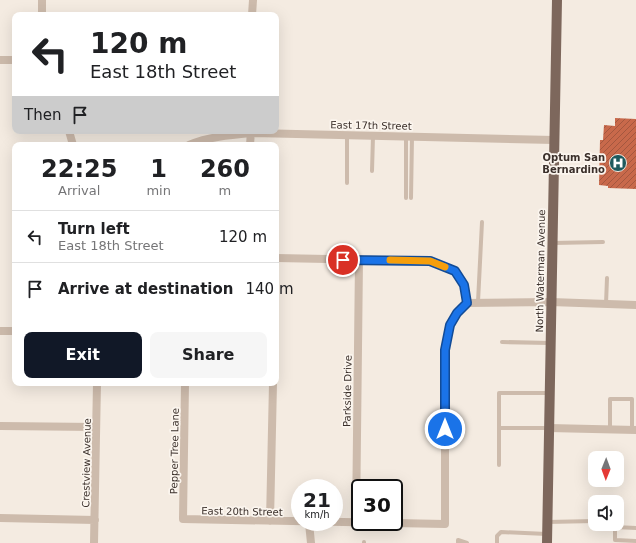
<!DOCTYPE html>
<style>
:root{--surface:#fff;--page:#f6f6f6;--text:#202124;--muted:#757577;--line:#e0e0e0;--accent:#111827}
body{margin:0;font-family:"DejaVu Sans",sans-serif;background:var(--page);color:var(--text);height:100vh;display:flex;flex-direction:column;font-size:15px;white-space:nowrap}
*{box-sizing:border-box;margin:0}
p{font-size:13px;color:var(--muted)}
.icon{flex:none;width:22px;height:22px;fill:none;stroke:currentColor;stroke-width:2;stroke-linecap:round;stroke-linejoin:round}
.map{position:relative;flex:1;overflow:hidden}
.details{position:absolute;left:12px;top:142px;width:267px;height:244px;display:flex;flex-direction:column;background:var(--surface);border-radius:8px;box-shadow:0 4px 16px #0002}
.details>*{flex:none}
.banner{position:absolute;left:12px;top:12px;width:267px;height:122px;border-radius:8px;box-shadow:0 4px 16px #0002;background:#fff;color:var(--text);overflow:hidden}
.needle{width:26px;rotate:181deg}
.controls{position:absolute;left:588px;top:451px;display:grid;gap:8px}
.controls a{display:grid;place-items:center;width:36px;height:36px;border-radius:8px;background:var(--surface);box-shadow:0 4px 16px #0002;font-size:20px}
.speed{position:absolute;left:291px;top:479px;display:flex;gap:8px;font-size:20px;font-weight:700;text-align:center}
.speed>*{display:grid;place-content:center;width:52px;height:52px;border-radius:50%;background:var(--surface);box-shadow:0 4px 16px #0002;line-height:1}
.speed small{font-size:10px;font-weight:400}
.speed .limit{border:2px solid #111;border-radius:6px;background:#fff;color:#111}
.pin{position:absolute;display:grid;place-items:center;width:34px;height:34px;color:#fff;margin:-17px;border:2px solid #fff;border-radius:50%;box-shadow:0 1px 4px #0007}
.me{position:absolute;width:44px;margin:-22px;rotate:0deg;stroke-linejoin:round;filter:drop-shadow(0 0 3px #0008)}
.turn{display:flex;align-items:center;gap:14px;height:84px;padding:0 12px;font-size:18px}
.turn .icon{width:52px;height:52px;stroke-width:2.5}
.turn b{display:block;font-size:28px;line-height:34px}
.then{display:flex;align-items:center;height:38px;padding:0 12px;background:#0003;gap:8px;font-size:15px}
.eta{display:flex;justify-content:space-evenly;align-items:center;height:68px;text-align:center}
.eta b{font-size:24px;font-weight:600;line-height:28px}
.cta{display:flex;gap:8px;margin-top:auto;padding:8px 12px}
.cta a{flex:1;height:46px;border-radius:8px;background:var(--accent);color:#fff;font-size:16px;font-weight:600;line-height:46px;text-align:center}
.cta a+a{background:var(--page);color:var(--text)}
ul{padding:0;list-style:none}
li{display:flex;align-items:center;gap:12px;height:52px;padding:0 12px;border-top:1px solid var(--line)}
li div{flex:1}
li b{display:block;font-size:15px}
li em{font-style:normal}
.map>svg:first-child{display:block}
.building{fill:url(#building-hatch)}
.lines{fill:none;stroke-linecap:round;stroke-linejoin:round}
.lane{stroke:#cdbbac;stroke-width:4}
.street{stroke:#cdbbac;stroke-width:8}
.primary{stroke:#7d675c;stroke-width:10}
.route-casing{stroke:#114b97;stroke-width:10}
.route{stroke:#1a73e8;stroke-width:7}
.slow{stroke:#f59e0b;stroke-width:7}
.labels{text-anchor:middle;stroke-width:3.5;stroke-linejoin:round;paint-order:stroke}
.street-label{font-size:10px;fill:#3b302b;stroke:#fbf5ee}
.poi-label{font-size:10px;font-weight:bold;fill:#3b302b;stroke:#fbf5ee;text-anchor:end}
</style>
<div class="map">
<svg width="636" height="543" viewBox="0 0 636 543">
<defs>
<pattern id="building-hatch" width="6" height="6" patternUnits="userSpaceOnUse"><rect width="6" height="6" fill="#c8694b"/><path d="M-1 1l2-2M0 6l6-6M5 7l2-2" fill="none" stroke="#a4573f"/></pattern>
</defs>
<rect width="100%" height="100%" fill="#f4ebe1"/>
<path class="building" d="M 615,118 L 636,119 L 636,189 L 608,188 L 608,186 L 599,185 L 600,140 L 603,140 L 604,125 L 615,126 Z"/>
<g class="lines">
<path class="lane" d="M 347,135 L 347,183
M 372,171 L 373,136
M 406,198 L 406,137
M 411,198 L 412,137
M 553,243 L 603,242
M 478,302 L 482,222
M 606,304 L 607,278
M 502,342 L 550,343
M 499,428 L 499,393 L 550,393
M 610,429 L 610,399 L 632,399 L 632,430
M 499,465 L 499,428 L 549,428
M 547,522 L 595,521
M 615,524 L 615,540 L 636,541
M 615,527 L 636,528
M 364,543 L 364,542
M 458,543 L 458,540 L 467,543
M 497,543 L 497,536 L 501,532 L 547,534"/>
<path class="street" d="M 42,0 L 42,15
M 252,15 L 253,0
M 0,60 L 15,60
M 69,131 L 73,145
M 189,145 C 208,137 229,135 251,133 L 554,140
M 250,145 L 251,131
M 276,258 L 430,261 L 455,271 L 464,285 L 467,303 L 551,302 L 636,305
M 0,331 L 15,331
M 185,383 L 183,519 L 445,524 L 445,350 C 449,326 450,320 467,303
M 0,426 L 96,427
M 549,428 L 636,430
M 0,518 L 95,520
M 270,521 L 273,383
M 309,523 L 311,543
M 356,523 L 359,260
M 94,543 L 97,383"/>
<path class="primary" d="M 547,543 L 557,0"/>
</g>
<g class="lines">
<g class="route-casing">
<path id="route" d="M 343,260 L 430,261 L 455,271 L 464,285 L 467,303 L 457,313 L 450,325 L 445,350 L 445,429"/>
</g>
<use href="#route" class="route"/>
<path class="slow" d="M 390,260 L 430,261 L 445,267"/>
</g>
<defs>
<g id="hospital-disc" transform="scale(0.9)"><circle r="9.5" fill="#1f5a5e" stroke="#fbf5ee"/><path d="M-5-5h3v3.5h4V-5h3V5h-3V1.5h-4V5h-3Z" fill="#fff"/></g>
</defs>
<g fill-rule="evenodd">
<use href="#hospital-disc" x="618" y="163"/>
</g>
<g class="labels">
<g class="street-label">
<text transform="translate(371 125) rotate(1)" y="4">East 17th Street</text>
<text transform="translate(540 271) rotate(-89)" y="4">North Waterman Avenue</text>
<text transform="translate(347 391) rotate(-89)" y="4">Parkside Drive</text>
<text transform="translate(174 451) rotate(-89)" y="4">Pepper Tree Lane</text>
<text transform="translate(86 463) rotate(-89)" y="4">Crestview Avenue</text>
<text transform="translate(242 511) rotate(1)" y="4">East 20th Street</text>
</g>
<g class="poi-label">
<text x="605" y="161">Optum San<tspan x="605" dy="12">Bernardino</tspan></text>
</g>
</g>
</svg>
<div class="controls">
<a><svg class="needle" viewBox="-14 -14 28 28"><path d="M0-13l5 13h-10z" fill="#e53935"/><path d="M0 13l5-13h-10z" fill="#757577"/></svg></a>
<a><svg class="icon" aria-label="sound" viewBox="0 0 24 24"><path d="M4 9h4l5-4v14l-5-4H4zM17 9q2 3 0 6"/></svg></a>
</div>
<div class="speed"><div>21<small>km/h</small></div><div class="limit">30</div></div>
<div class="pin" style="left:343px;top:260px;background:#d93025"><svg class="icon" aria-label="arrive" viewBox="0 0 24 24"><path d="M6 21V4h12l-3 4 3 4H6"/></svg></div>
<svg class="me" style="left:445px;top:429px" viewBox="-20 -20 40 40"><circle r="17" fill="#1a73e8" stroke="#fff" stroke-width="3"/><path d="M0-11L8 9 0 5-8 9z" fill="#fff"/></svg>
<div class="banner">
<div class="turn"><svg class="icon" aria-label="left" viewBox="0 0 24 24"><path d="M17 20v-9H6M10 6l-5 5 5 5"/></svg><div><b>120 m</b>East 18th Street</div></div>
<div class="then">Then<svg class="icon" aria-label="arrive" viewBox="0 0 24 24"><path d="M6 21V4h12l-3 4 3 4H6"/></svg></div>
</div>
<section class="details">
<div class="eta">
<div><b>22:25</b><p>Arrival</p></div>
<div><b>1</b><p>min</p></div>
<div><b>260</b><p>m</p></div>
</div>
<ul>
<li><svg class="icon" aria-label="left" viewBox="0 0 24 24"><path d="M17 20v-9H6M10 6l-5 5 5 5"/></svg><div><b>Turn left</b><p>East 18th Street</p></div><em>120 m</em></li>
<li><svg class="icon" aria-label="arrive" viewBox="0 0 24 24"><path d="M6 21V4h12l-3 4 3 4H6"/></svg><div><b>Arrive at destination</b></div><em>140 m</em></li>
</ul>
<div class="cta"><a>Exit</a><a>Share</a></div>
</section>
</div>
